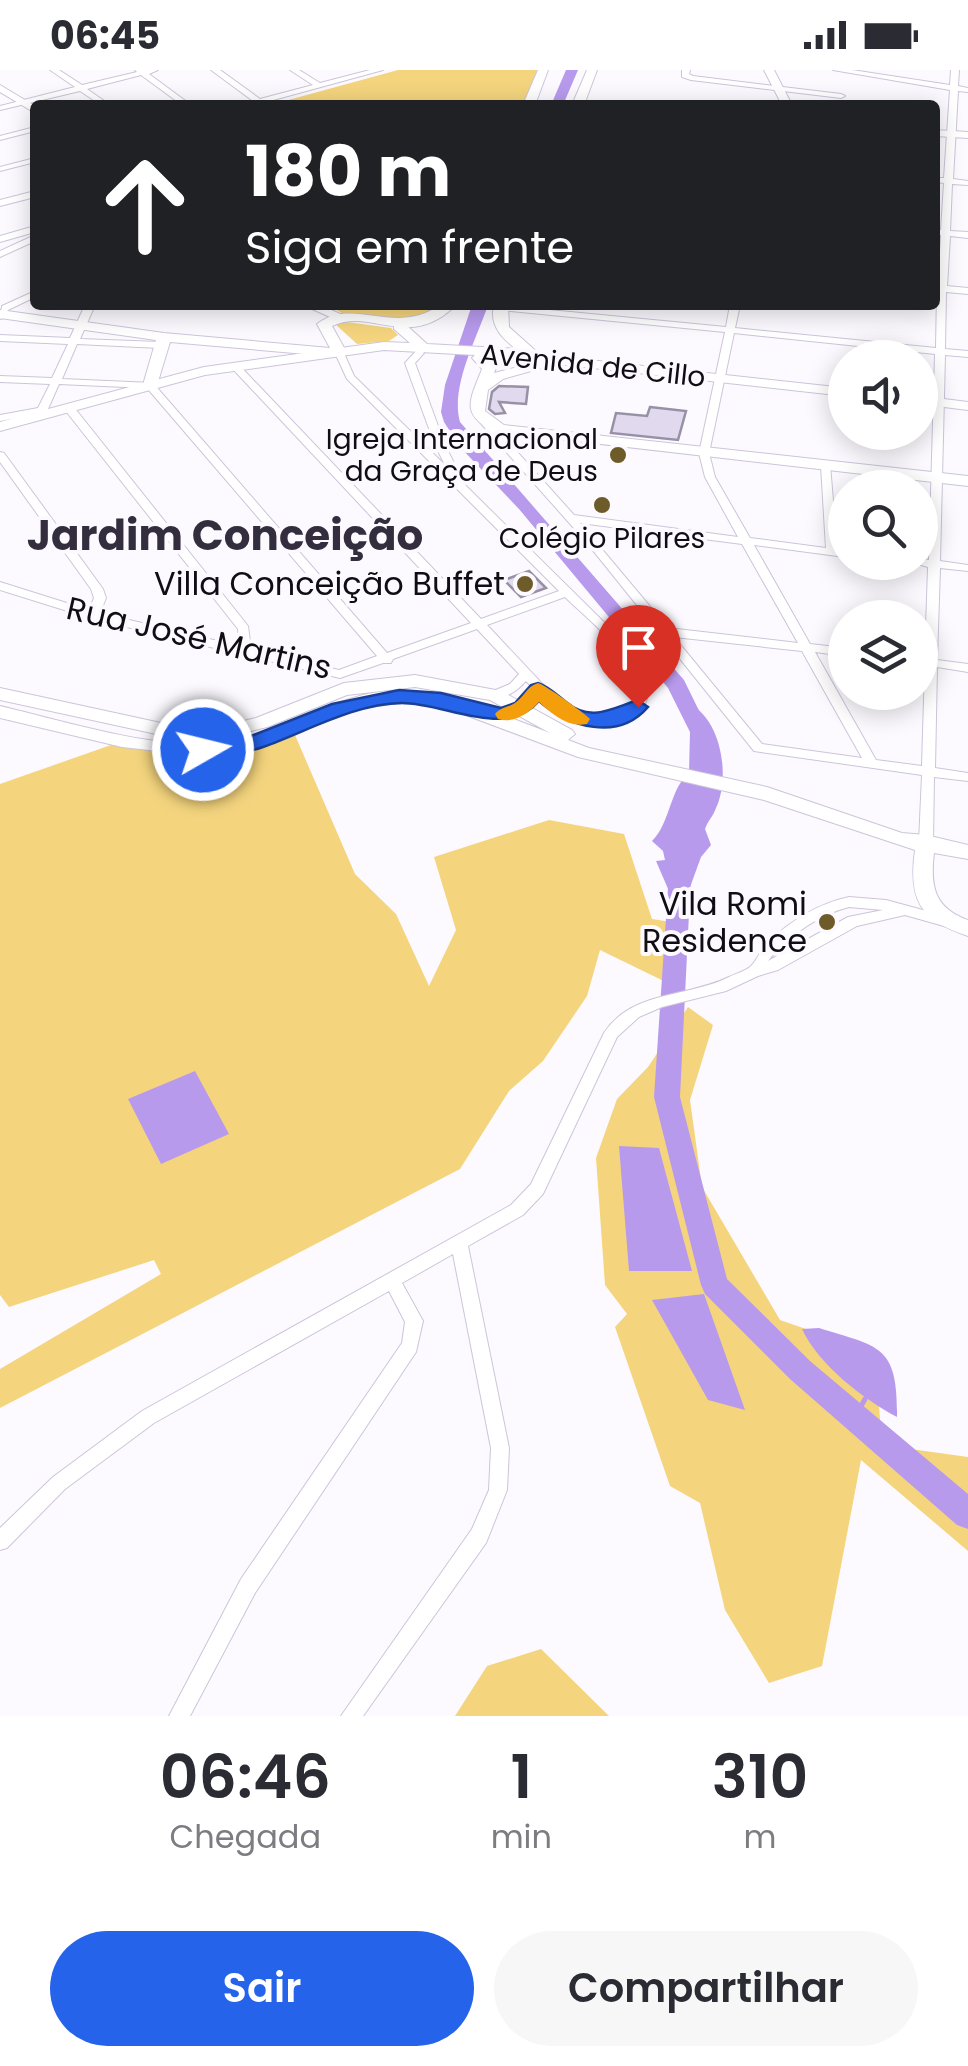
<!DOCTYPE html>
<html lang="pt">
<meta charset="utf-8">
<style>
:root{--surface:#fff;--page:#f7f7f7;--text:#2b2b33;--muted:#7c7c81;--accent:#2563eb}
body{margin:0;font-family:Poppins,sans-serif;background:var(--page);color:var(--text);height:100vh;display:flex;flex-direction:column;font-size:38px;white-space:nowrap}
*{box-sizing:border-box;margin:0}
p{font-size:32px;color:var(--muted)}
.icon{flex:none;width:55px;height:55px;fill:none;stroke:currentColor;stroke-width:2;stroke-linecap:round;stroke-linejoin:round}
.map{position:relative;height:1646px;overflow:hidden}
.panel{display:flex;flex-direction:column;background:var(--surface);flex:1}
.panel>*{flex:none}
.hud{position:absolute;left:30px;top:30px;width:910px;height:210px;border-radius:10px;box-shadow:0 5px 25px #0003;background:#202124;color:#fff;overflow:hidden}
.buttons{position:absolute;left:828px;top:270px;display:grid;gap:20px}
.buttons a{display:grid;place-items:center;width:110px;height:110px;border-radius:50%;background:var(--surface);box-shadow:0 5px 25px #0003;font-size:50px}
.pin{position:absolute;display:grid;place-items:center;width:85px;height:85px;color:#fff;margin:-102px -42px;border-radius:50% 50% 50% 0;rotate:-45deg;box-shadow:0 0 10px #0007}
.pin .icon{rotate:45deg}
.me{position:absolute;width:110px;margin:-55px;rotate:82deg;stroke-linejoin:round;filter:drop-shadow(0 0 8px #0008)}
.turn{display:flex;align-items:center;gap:35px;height:210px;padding:0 50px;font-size:45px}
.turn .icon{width:130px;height:130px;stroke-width:2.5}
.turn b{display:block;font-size:70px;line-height:85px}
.eta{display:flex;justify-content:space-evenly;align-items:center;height:170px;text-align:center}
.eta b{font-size:60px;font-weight:600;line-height:70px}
.button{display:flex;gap:20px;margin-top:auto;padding:20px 50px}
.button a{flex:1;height:115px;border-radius:60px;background:var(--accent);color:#fff;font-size:40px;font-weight:600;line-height:115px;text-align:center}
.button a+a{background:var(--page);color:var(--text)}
.status{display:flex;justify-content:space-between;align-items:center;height:70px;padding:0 50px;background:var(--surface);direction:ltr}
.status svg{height:28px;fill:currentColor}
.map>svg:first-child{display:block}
.green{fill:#f4d47d}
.water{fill:#b89aed}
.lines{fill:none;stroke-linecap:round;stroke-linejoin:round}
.stream{stroke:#b89aed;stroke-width:5}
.river{fill:#b89aed;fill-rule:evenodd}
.building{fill:#e1daef;stroke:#9891a5;stroke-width:2.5}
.minor-casing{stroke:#ccc5da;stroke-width:2}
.tertiary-casing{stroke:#ccc5da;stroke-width:2}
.secondary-casing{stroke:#ccc5da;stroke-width:2}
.primary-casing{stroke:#ccc5da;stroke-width:2}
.minor{fill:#fff;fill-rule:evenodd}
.tertiary{fill:#fff;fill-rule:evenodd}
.secondary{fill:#fff;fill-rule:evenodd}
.primary{fill:#fff;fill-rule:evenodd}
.route{fill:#2563eb;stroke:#184099;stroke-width:2.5}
.slow{fill:#f59e0b}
.poi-dot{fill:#6d5c2a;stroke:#fcfaff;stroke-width:4}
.labels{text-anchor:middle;stroke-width:8;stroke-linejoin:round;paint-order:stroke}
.far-street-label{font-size:28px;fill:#100d14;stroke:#fcfaff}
.far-poi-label{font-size:28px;fill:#100d14;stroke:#fcfaff;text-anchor:end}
.poi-label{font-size:32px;fill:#100d14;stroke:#fcfaff;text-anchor:end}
.street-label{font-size:32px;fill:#100d14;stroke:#fcfaff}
.district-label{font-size:42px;font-weight:bold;fill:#332d3e;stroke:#fcfaff}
</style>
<div class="status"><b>06:45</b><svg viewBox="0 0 49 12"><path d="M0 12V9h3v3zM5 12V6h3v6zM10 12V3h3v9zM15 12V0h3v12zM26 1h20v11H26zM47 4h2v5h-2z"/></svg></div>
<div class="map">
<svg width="968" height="1646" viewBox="0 0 968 1646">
<rect width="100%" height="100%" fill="#fcfaff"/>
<path class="green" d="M 398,0 L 537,0 L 523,35 L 270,35 Z
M 340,235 L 374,238 L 377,235 L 447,235 L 401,254 L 345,245 L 335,239 Z
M 340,251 L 391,258 L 398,265 L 389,271 L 357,274 L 334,253 Z
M 295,665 L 355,804 L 396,844 L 429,916 L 456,860 L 434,787 L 549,750 L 624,764 L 652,849 L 677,853 L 674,916 L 600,880 L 587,926 L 543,991 L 509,1021 L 460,1099 L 0,1338 L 0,1299 L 161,1204 L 154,1190 L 9,1237 L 0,1225 L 0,714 L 111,675 L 209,689 Z
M 688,937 L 713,955 L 690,1030 L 702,1117 L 780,1250 L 875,1283 L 882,1375 L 968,1387 L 968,1481 L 861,1390 L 822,1596 L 769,1613 L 725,1540 L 700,1433 L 670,1416 L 615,1257 L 627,1244 L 605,1215 L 596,1088 L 617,1029 L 648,997 Z
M 541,1579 L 609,1646 L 455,1646 L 487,1596 Z"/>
<path class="water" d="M 686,632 C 721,646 731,706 716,738 C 713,747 708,750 705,759 L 711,775 L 701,787 L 685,831 L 672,828 L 656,791 L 665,790 L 663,781 L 652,771 C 670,754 670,718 689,703 L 690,661 L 682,638 Z
M 195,1001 L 229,1064 L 161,1094 L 128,1029 Z
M 619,1076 L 659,1078 L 692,1201 L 629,1201 Z
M 704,1224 L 745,1340 L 708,1330 L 652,1230 Z
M 819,1258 C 880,1277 898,1275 897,1347 C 863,1329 818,1294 802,1259 Z"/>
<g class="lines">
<path class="stream" d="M 855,1347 L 865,1329"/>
<path class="river" d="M 566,0 L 578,0 L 563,35 L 551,35 Z
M 472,235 L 488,235 C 477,268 450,317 460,352 L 684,610 L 707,657 L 704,662 L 690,662 L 668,618 L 519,439 L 460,377 L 444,352 L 441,342 L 445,315 Z
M 680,795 L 691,803 L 680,1027 L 727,1209 L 810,1291 L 968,1424 L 968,1459 L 957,1455 L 790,1309 L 705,1224 L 701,1215 L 654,1027 L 669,803 Z"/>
</g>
<path class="building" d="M 499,316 L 528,317 L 526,334 L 499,332 L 505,343 L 495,344 L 489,339 L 492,322 Z
M 650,337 L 686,341 L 678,370 L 611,363 L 616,343 L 647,346 Z
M 529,501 L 546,518 L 521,527 L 504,510 Z"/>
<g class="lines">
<g class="minor-casing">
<path id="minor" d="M 50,0 L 59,0 L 82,15 L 137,2 L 135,0 L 158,0 L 149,4 L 191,35 L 182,35 L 141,5 L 87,19 L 110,35 L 101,35 L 80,21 L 0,40 L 0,36 L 75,17 Z
M 211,0 L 220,0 L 260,29 L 313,15 L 290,0 L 299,0 L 320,13 L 370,0 L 383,0 L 255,35 L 242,35 L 253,31 Z
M 682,0 L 690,0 L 689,4 L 693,6 L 841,24 L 845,26 L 841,28 L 691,10 L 682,7 Z
M 833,0 L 852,0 L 950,15 L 951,0 L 959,0 L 958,16 L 968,18 L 968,22 L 958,21 L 953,109 L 968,111 L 968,115 L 952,114 L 950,161 L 968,162 L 968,168 L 950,166 L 947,216 L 968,218 L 968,224 L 946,222 L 945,279 L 968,281 L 968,287 L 945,285 L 940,491 L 968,495 L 968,501 L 940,498 L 937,590 L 968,594 L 968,602 L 937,597 L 935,698 L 968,703 L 968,711 L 934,707 L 933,772 L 926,777 L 919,772 L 922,705 L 754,681 L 587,473 L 477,349 L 482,346 L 486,347 L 574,445 L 738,467 L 705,407 L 699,383 L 725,262 L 501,240 L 496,237 L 498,235 L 726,257 L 730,235 L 740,235 L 735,258 L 936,278 L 937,221 L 935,221 L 935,215 L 938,216 L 941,165 L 935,165 L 935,159 L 941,160 L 944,113 L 935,112 L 935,108 L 944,108 L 950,20 ZM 734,263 L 935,284 L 929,490 L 920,489 L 920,492 L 910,492 L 928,497 L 925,588 L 920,587 L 920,595 L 925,596 L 922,696 L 876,690 L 815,582 L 845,586 L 845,578 L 810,574 L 754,475 L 845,487 L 845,481 L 837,480 L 830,394 L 822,394 L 821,396 L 826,478 L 750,468 L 715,407 L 709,383 ZM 580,453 L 742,474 L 798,573 L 668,558 ZM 674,567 L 802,581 L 862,688 L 762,674 Z
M 35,57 L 35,61 L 0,70 L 0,66 Z
M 35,88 L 35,92 L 0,101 L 0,97 Z
M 35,121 L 35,127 L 0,136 L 0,130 Z
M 35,156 L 35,162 L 0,172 L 0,166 Z
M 35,165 L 35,171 L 0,187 L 0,181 Z
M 35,221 L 35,227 L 8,240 L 3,248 L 0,249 L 2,236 Z
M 85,235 L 95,235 L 80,269 L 160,272 L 165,275 L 160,278 L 77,274 L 62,309 L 153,313 L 387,583 L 471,553 L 230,296 L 238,294 L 481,549 L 559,521 L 347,309 L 335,283 L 343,281 L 354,306 L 445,395 L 435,375 L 405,293 L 416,281 L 422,281 L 424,283 L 415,293 L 445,375 L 459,403 L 456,406 L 617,565 C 638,589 660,608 642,640 L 599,655 L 557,644 L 526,611 C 517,621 504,630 491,628 L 489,625 L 491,622 L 510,614 L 519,604 L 477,559 L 393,589 L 391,593 L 383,593 L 340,608 L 93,549 L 0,520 L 0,512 L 89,540 L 94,528 L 91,519 L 0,392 L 0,382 L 4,383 L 103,519 L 106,528 L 100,543 L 239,576 L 238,559 L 65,340 L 64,338 L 69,335 L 73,336 L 248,556 L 251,579 L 339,600 L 377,586 L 147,318 L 59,314 L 44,348 L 36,348 L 35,345 L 0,351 L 0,345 L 38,338 L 50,314 L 0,312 L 0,306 L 52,308 L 68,274 L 0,271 L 0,265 L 70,268 ZM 565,527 C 588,550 652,598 633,634 L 598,647 L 565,638 L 487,555 Z
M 849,827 L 886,830 L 956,849 L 958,853 L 956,857 L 951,858 L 905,845 L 857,856 L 778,900 L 758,906 L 726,921 L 662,937 L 639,947 L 617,967 L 543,1124 L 523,1145 L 468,1176 L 509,1378 L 507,1420 L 486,1473 L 363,1646 L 341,1646 L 472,1459 L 489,1420 L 491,1378 L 453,1184 L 402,1213 L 423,1251 L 416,1282 L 255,1523 L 190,1646 L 169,1646 L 241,1509 L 402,1273 L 405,1252 L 389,1221 L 154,1353 L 65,1419 L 7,1478 L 0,1480 L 0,1458 L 53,1407 L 142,1341 L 511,1135 L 531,1114 L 604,963 C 632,920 687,928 729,907 C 735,904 745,901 750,897 C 757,891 761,879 768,872 C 792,850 817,834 849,827 ZM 849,837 L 883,840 L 848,847 L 768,891 C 788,866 818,845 849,837 Z"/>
</g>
<g class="tertiary-casing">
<path id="tertiary" d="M 764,0 L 774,0 L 792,35 L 782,35 Z
M 0,15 L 35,36 L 35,43 L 0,22 Z
M 935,60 L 968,62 L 968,68 L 935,66 Z
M 303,235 L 320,235 L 347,247 L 337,250 Z"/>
</g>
<g class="secondary-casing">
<path id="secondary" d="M 538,0 L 548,0 L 535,35 L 523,35 Z
M 587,0 L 597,0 L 584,35 L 572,35 Z
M 440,235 L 456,235 C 408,282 372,237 332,256 L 347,283 L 340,287 L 170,272 L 157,315 L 150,319 L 143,315 L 156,270 L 0,248 L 0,240 L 164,263 L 330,278 L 317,254 C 353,226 395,267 440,235 Z
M 494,235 L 508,235 L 509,257 L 537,282 L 537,288 L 527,288 C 509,273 488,261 494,235 Z"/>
</g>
<g class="primary-casing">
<path id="primary" d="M 394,253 L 404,253 L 427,274 L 520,279 L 571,288 L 845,318 L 845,326 L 556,294 L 503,309 L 488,320 L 485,341 L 504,355 L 968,406 L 968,416 L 496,362 C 459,345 470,330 482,299 L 472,288 L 475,285 L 384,280 L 205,305 L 0,361 L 0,352 L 204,297 L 384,272 L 410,273 L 394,259 ZM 484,285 L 541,291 L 494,303 L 496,298 Z
M 920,326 L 968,332 L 968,340 L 920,334 Z
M 415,605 L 501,621 L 572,660 L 575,664 L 568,670 L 589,678 L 767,717 L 902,763 L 926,765 L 968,775 L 968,789 L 934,783 C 930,816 934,838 968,850 L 968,866 C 920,850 908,830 915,780 L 764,730 L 578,687 L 439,635 L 399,633 L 362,638 L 260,676 L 203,686 L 122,677 L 0,648 L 0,636 C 60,650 142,676 204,674 C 255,672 302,645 350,629 C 419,605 486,639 550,663 L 490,630 L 415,617 L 347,625 L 267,657 L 219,669 L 161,665 L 0,630 L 0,618 L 161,653 L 219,657 L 256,648 L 344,613 Z"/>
</g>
<use href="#minor" class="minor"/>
<use href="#tertiary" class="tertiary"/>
<use href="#secondary" class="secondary"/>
<use href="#primary" class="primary"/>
</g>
<path class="route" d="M 538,613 C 549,617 557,625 566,632 C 591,653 612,638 638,630 L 648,637 C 618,672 569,657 539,631 C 506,670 446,633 402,633 C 353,634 308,661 263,677 C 244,684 222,684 203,687 L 192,680 L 203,673 L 251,666 L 332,634 L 399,620 L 441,623 L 501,638 L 515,633 L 531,615 Z"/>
<path class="slow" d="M 538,613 C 547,616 583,642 590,649 L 587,654 C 568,658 552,644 539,632 C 529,643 514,654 498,649 L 495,644 C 501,637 507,638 515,633 C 525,626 526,617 538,613 Z"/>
<g class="poi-dot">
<circle cx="618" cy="385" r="10"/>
<circle cx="602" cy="435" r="10"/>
<circle cx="525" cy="514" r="10"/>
<circle cx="827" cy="852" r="10"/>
</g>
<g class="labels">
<g class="far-street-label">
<text transform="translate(593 295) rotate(6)" y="10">Avenida de Cillo</text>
</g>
<g class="far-poi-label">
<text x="598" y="379">Igreja Internacional<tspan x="598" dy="32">da Graça de Deus</tspan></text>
<text x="602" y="478" text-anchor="middle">Colégio Pilares</text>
</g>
<g class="poi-label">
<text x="505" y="525">Villa Conceição Buffet</text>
<text x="807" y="845">Vila Romi<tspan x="807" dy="37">Residence</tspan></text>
</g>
<g class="street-label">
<text transform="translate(199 568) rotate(13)" y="11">Rua José Martins</text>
</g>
<g class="district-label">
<text x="225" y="480">Jardim Conceição</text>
</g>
</g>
</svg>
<div class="buttons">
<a><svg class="icon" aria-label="sound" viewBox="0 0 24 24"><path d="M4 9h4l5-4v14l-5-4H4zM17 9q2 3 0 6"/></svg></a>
<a><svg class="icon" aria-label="search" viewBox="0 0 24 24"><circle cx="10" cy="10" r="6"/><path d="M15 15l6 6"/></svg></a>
<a><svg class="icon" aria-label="layers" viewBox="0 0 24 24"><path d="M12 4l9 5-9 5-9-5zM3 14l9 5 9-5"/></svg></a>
</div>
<div class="pin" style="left:638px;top:637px;background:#d93025"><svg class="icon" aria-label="arrive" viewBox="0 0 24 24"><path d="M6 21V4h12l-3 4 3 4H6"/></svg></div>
<svg class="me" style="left:203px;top:680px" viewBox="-20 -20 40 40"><circle r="17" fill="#2563eb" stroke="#fff" stroke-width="3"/><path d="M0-11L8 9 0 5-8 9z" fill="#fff"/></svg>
<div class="hud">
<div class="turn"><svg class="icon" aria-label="ahead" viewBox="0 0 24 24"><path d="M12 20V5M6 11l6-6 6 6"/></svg><div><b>180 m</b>Siga em frente</div></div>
</div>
</div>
<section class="panel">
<div class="eta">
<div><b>06:46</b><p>Chegada</p></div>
<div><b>1</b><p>min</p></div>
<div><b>310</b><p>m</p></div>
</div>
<div class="button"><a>Sair</a><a>Compartilhar</a></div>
</section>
